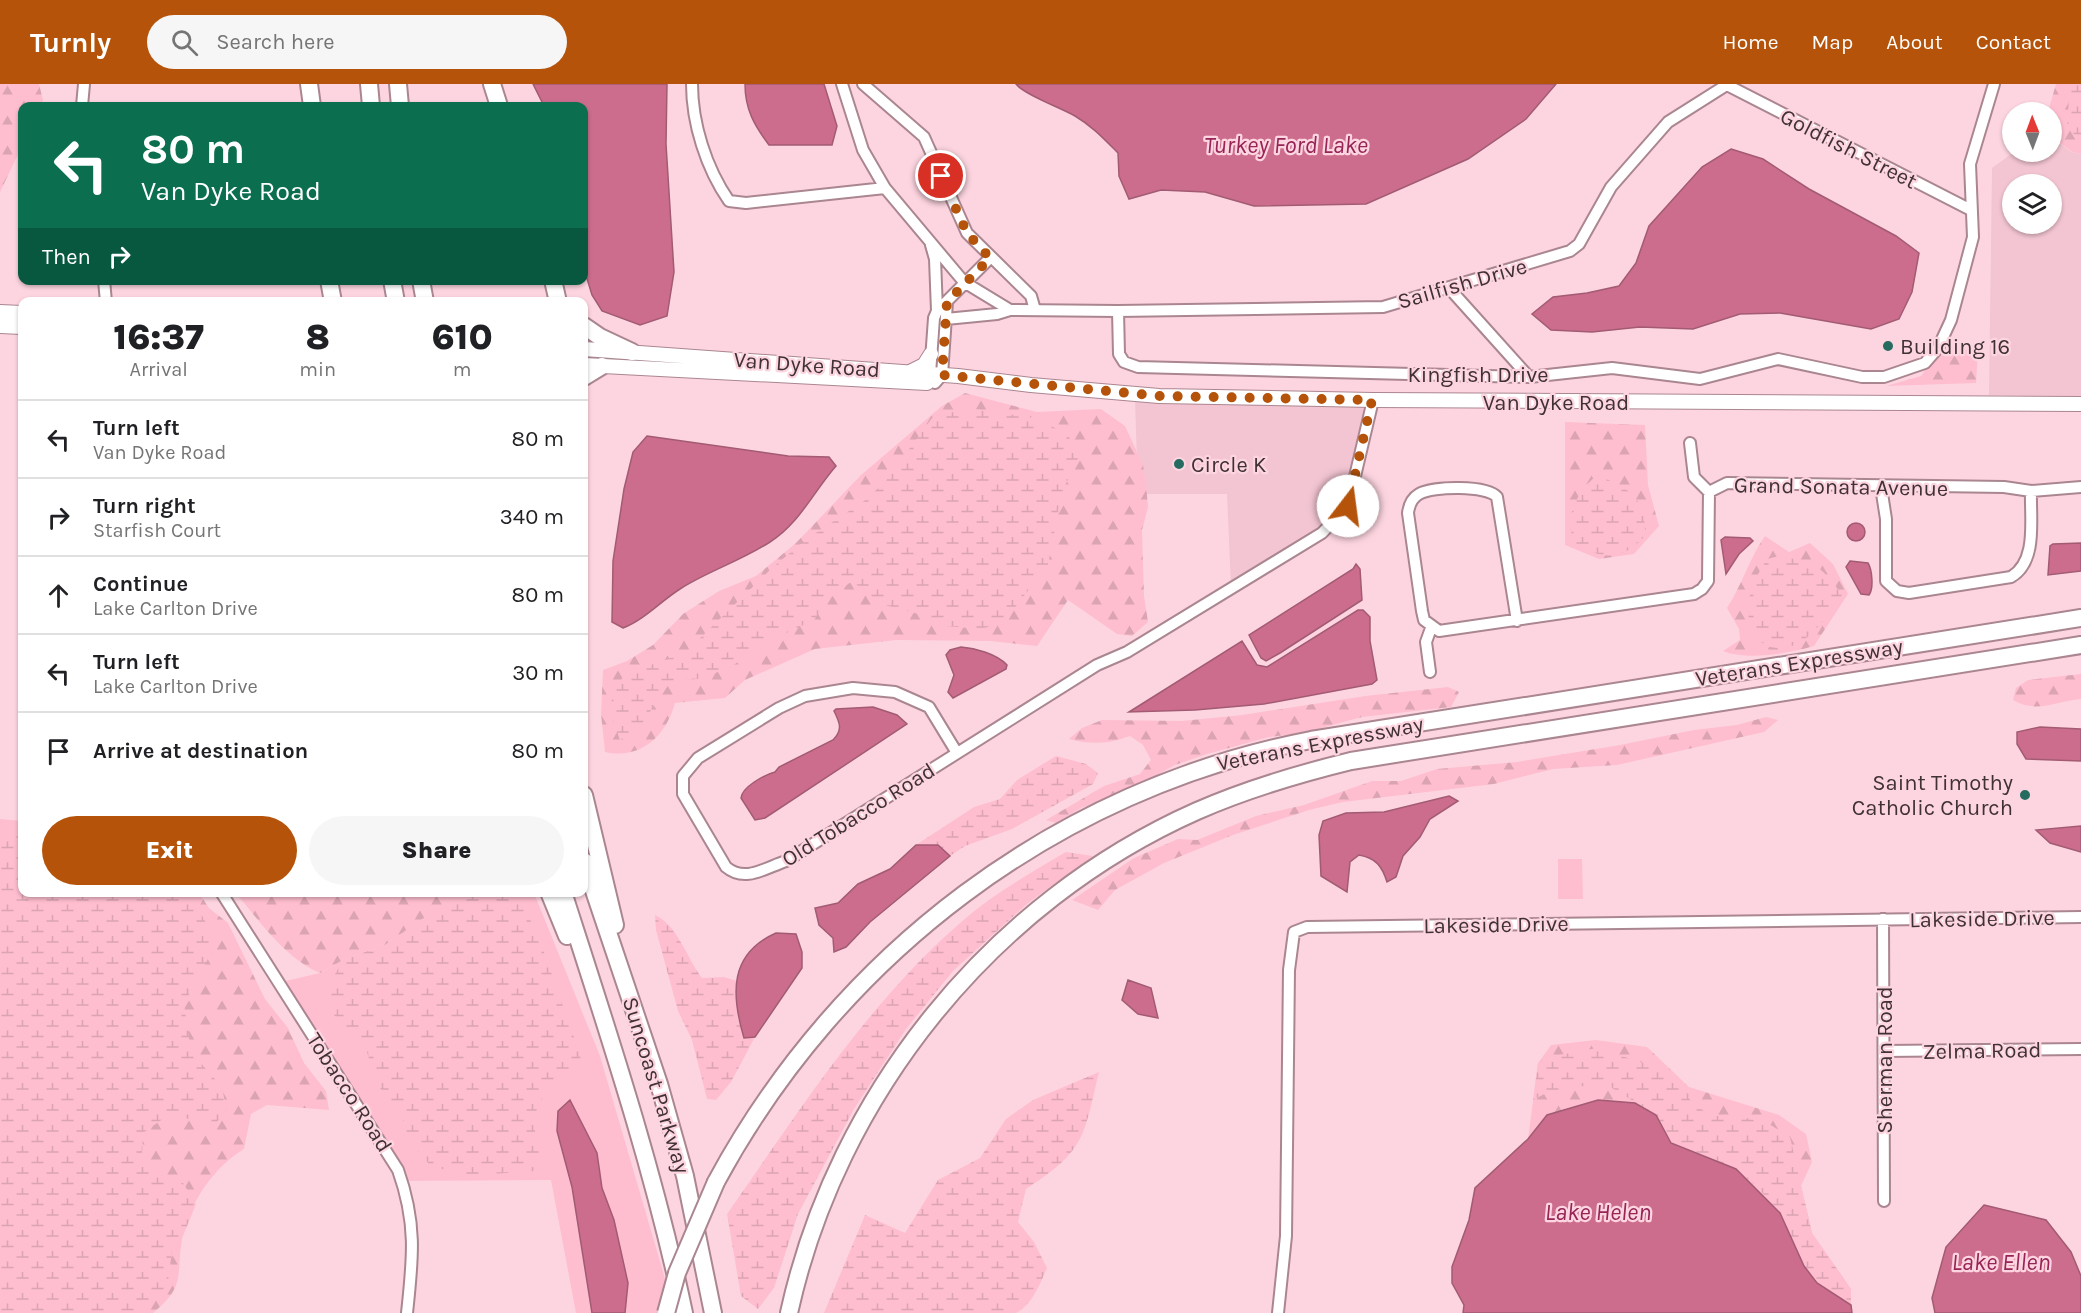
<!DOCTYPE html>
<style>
:root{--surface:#fff;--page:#f6f6f6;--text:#202124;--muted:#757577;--line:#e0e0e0;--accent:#b45309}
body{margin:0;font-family:Karla,sans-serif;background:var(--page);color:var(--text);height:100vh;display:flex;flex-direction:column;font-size:22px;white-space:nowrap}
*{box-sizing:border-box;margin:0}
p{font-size:20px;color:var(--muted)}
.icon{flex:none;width:33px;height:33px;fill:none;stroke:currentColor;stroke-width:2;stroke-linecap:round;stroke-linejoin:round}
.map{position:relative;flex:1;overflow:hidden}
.side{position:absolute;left:18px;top:213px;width:570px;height:600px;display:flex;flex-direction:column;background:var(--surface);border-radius:12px;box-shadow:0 2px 4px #0004}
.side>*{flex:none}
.hud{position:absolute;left:18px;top:18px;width:570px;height:183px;border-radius:12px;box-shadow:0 2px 4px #0004;background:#0b6e4f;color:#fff;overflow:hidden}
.needle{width:39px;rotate:359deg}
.buttons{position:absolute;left:2002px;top:18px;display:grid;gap:12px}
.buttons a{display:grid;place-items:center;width:60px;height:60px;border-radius:50%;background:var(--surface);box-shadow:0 2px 4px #0004;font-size:30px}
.pin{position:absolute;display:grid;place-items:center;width:51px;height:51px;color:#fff;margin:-26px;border:3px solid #fff;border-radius:50%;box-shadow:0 2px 6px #0007}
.me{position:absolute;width:66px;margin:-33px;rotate:15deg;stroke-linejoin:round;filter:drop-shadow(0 0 4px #0008)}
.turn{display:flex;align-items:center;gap:21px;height:126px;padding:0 24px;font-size:27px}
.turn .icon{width:78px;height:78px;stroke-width:2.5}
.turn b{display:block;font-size:42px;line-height:51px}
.then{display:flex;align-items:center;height:57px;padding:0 24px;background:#0003;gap:12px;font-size:22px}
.eta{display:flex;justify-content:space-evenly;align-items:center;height:102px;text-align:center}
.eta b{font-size:36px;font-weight:800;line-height:42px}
.button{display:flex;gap:12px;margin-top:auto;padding:12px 24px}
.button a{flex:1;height:69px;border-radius:36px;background:var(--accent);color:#fff;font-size:24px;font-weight:800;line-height:69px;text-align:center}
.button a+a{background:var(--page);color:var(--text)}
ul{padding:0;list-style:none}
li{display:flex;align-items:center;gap:18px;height:78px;padding:0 24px;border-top:2px solid var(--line)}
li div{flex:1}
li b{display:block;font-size:22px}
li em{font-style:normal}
header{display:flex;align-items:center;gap:36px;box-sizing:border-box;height:84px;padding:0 30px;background:var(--accent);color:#fff}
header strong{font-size:28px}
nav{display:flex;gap:33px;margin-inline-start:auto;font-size:21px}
.search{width:420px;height:54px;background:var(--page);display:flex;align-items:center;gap:15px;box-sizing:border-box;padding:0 21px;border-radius:33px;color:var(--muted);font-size:22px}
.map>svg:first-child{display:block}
.built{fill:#f3c5d2;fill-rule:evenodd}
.grass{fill:#febed0}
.forest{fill:url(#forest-firs)}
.wetland{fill:url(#wetland-marsh)}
.water{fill:#cc6d8d;stroke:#a25b73;stroke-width:1.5}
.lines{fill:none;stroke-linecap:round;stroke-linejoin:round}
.minor-casing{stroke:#aa8690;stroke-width:14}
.major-casing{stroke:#aa8690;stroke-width:16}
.highway-casing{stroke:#aa8690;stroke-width:20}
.minor{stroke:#fff;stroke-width:10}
.major{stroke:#fff;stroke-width:14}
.highway{stroke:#fff;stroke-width:16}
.highway-bridge-casing{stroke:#aa8690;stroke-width:20;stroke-linecap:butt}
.highway-bridge{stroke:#fff;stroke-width:16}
.route{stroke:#b45309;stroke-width:10;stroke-dasharray:0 18}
.poi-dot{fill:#256b5f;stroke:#fdd5e0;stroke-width:2}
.labels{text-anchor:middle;stroke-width:4.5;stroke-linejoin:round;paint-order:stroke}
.street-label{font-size:22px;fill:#403135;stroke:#fdd5e0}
.poi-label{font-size:22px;fill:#403135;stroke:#fdd5e0;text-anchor:start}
.water-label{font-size:24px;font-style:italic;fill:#962455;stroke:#fdd5e0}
</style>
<header>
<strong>Turnly</strong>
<div class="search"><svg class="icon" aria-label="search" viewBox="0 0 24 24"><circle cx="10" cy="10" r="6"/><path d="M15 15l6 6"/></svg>Search here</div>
<nav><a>Home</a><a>Map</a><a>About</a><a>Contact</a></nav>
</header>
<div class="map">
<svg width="2081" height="1229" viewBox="0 0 2081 1229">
<defs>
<pattern id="forest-firs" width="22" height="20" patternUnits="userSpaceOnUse" patternTransform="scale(1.5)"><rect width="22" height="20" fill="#febed0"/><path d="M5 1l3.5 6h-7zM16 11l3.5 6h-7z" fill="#dba4b3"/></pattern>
<pattern id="wetland-marsh" width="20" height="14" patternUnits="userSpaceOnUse" patternTransform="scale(1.5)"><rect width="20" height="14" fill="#febed0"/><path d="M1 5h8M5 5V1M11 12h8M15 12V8" fill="none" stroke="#dba4b3"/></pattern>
</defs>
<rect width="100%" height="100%" fill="#fdd5e0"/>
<path class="built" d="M 2052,53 L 2071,68 L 2081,70 L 2081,313 L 1989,311 L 1992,84 L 2014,68 L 2052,68 ZM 2013,100 L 2052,100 L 2052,140 L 2013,140 Z
M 1135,316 L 1369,323 L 1345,421 L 1318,448 L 1231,503 L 1227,410 L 1138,410 Z"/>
<path class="grass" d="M 1558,775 L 1582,775 L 1583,815 L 1558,815 Z
M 461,809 L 534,809 L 600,972 L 666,1198 L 659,1229 L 576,1229 L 551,1096 L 397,1097 L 385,1065 L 281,898 L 320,889 L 343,876 L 385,861 Z"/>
<path class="forest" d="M 0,0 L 39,0 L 43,16 L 40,22 L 22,22 L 22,62 L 0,108 Z
M 2056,0 L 2081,0 L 2081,70 L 2072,68 L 2052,53 L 2052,28 L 2048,28 Z
M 1940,265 L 1978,266 L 1976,299 L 1886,302 L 1921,292 Z
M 965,309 L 1037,328 L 1101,325 L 1125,342 L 1143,381 L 1146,400 L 1148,423 L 1142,446 L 1144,512 L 1148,538 L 1132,552 L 1117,550 L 1068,516 L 1037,562 L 990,557 L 896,556 L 815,565 L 745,596 L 725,614 L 675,619 C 666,652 641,676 605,668 L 601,630 L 603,586 L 627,577 L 653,561 L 683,530 L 719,507 L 756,492 L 796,459 L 861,391 L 942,322 Z
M 1565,338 L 1645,341 L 1648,401 L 1659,442 L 1634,470 L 1599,475 L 1565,461 Z
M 1765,452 L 1789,468 L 1810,459 L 1833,480 L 1848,510 L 1814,562 C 1789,569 1748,577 1723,567 L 1740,556 L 1739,545 L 1727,524 C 1742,501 1749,475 1765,452 Z
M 2081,590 L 2081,615 C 2055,617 2038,630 2013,616 L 2016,604 L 2028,596 Z
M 1448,603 L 1459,608 L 1451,623 L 1362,633 L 1303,649 L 1269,653 L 1207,670 L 1175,681 L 1120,711 L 1081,724 L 1056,739 L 1046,736 L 1104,702 L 1140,690 L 1151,676 L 1143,661 L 1130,652 C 1109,660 1091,661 1069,655 L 1082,644 L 1102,636 L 1182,637 L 1242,631 L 1365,612 Z
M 1766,633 L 1778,636 L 1764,648 L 1617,681 L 1553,685 L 1494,700 L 1343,718 L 1309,726 L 1233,751 L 1164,779 L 1115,806 L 1098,826 L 1072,816 L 1134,774 L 1178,755 L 1197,756 L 1256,732 L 1304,721 L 1372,697 L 1401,697 L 1437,685 L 1517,678 L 1620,661 L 1694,646 L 1737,641 Z
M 0,735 L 22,737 L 22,808 L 199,809 L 209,824 L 228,839 L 265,915 L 288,944 L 304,979 L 326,1007 L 329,1026 L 267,1021 L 251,1030 L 244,1065 C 214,1083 189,1119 182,1155 C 176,1192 186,1202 153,1229 L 0,1229 Z
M 236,809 L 461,809 L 385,861 L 343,876 L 320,889 C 286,875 259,837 236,809 Z
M 1596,956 L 1647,963 L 1689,1003 L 1779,1031 L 1806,1050 L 1812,1078 L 1801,1102 L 1812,1149 L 1851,1205 L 1851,1221 L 1736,1085 L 1671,1059 L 1598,1016 L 1547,1031 L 1528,1055 L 1538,979 L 1551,961 Z"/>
<path class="wetland" d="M 2070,0 L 2081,0 L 2081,57 L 2067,43 Z
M 968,324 L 1035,334 L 1067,350 L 1080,370 L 1062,408 L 1048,481 L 1002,540 L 979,545 L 946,542 L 915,529 L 881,520 L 852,497 L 829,515 L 814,536 L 778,553 L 727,585 L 697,595 L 671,597 L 639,644 L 620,656 L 611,631 L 612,610 L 625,590 L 685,569 L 772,484 L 804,457 L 864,417 L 885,398 L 932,334 Z
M 1597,391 C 1630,405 1646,413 1645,452 C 1620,478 1606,475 1575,461 L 1568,437 L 1581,406 Z
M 1779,472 C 1816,479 1820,480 1842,511 C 1824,534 1805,571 1770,563 C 1763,561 1756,553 1750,550 C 1746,515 1749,504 1767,475 Z
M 1056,672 L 1086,680 L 1098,689 L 1093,700 L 1012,745 L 965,762 L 950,772 L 938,761 L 916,761 L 974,723 L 1000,715 L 1017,696 Z
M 0,743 L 22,749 L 22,808 L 189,809 L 217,858 L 184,920 L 191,968 L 222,1003 L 227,1029 L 214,1040 L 192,1035 L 164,1034 L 143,1049 L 142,1070 L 157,1093 L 183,1099 L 196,1120 L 183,1152 L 173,1160 L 167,1204 L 134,1229 L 0,1229 Z
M 1066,768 L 1093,772 L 1028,819 L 953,887 L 906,945 L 854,1025 L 798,1130 L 774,1204 L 758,1225 L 741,1212 L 727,1130 C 800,1026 869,916 967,833 C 997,808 1032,788 1066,768 Z
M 461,808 L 518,809 L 540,857 L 581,973 C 566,990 540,1008 535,1032 C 531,1055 546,1062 535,1087 L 461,1092 L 429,1080 L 409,1057 L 400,1026 L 377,1001 L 367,968 L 334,931 L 329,901 L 343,876 L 385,861 Z
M 655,831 C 678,841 687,875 702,894 L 724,893 L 737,897 L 738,934 L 744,954 L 755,953 L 731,998 L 716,1016 L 707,1015 L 692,956 L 678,927 L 656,846 Z
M 1597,964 L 1674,989 L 1688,1003 L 1690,1016 L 1710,1032 L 1739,1032 L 1769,1040 L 1790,1053 L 1812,1149 L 1851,1205 L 1851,1221 L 1817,1199 L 1804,1182 L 1780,1129 L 1757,1103 L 1736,1085 L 1671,1059 L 1656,1031 L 1612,1004 L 1591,1001 L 1550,1007 L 1533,1016 L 1538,979 L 1554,972 Z
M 1099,988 C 1083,1054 1086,1066 1026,1105 L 1018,1138 L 1034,1158 L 1047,1184 C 1040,1200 1032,1221 1016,1229 L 824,1229 L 865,1131 L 905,1149 L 938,1096 L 980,1074 L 1006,1035 L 1033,1016 Z"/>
<path class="water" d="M 533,0 L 667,0 L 666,60 L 674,188 L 667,232 L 640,241 L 602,227 L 592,211 L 584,185 L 584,22 L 544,22 Z
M 745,0 L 824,0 L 837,42 L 832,61 L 769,61 C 754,41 745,25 745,0 Z
M 1016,0 L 1556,0 L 1526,35 L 1468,75 L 1366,120 L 1254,122 L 1205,108 L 1161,106 L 1129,115 L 1119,92 L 1118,69 C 1104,55 1092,42 1075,32 C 1061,24 1023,10 1016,0 Z
M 1731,65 L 1763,75 L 1809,105 L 1896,152 L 1919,169 L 1912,208 L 1899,235 L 1871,245 L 1780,229 L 1740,230 L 1693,245 L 1640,243 L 1592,248 L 1551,246 L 1532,230 L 1553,213 L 1587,209 L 1619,202 L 1636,179 L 1649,142 L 1702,83 Z
M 647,352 L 788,372 L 829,373 L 836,382 C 814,407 799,440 770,458 C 741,477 708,487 680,505 C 661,517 644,536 623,544 L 612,538 L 613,477 L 624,405 L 633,368 Z
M1847 448a9 9 0 1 1 18 0a9 9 0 1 1-18 0Z
M 1725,453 L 1750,454 L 1753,457 L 1739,470 L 1726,490 L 1721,456 Z
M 2081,459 L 2081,487 L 2048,491 L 2050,462 L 2053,460 Z
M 1850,477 L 1868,479 C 1872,485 1874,505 1869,511 L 1861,510 L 1846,483 Z
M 1356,480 L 1360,485 L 1362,516 L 1280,569 L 1266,577 L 1261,574 L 1249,551 L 1353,485 Z
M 1358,526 L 1363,526 L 1370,533 L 1370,557 L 1377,596 L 1372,600 L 1264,620 L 1195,626 L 1129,628 L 1242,557 L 1257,581 L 1267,583 Z
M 961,563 C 975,564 997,570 1007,581 L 1006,585 L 953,614 L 948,608 L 954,591 L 946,571 L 950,566 Z
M 873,623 L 897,631 L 907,640 L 765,734 L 755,736 L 741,714 C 742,703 764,691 775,688 L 779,683 L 833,656 C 843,646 840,639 834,627 L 836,625 Z
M 2040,643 L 2081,645 L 2081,677 L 2026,675 L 2017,660 L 2017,648 Z
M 1449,712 L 1458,717 L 1430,735 L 1420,753 L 1403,772 L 1396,793 L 1387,798 C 1382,782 1376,774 1359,771 L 1350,778 L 1347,808 L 1321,792 L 1319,751 L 1323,737 L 1346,729 L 1384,728 Z
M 2081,742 L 2081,768 L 2050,759 L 2036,746 Z
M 916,761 L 938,761 L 950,772 L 870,838 L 846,863 L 834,868 L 833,854 L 819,841 L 815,824 L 838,819 L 858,800 L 890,785 Z
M 776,849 L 796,850 L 802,868 L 802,884 L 755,953 L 744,954 C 731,910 729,870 776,849 Z
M 1128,896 L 1151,904 L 1158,934 L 1138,930 L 1122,916 Z
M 570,1016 L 597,1069 L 602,1104 L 614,1136 L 628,1199 L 625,1229 L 592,1229 L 572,1103 L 557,1047 L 558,1027 Z
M 1598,1016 L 1635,1019 L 1656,1031 L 1671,1059 L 1736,1085 L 1780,1129 L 1804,1182 L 1817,1199 L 1851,1221 L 1852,1229 L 1463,1229 L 1464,1221 L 1452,1199 L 1452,1183 L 1469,1136 L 1475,1104 L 1528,1055 L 1547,1031 Z
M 1984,1121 L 2046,1136 L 2071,1168 L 2081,1192 L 2081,1229 L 1935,1229 L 1932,1214 L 1946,1163 Z"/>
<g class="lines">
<g class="minor-casing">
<path id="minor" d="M 692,0 C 692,39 706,84 729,117 L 746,119 L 885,104
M 842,0 L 863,66 L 885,104 L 964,198 L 1010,226 L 1118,227 L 1383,223 L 1570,167 L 1579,160 L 1611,103 L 1668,38 L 1728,0
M 863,0 L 924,53 L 967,149 L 1031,212 L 1035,226
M 1727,1 L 1971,126
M 82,22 L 84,0
M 931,161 L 935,175 L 937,227
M 104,196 L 106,218
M 1449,204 L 1529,293
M 947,218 L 942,291 L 935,299 L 930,290 L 934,234 L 937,227 L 990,174
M 1118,227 L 1119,270 L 1124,278 L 1138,283 L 1529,293 L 1612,284 L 1700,295 L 1778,275 L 1862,293 L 1884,293 L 1925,279 L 1938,264 L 1951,236 L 1973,153 L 1970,80 L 1994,0
M 946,235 L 997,230 L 1010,226
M 1690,359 L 1694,393 L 1709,408
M 1881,403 L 1886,435 L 1886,497 L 1897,507 L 1909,509 L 2011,493 C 2038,477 2030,435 2031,407
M 1517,537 L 1497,413 C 1487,401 1433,402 1419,410 C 1412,414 1409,421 1408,429 L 1422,527 L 1424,536 L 1439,547 L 1694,510 L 1702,505 L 1708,497 L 1709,408 L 1727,399 L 2004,403 L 2031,407 L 2081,403
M 1430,588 L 1426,558 L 1431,544
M 957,669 L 929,623 L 895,608 L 853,604 L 805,612 L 779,624 L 698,674 L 683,692 L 683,710 L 726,783 C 745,799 765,784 786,777 L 1097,581 L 1127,568 L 1322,449 L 1348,422 L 1373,316
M 221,808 L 398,1086 C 417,1139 413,1174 407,1229
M 1883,835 L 1884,1117
M 1884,967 L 2081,965
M 1278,1229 L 1286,1152 L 1289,886 L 1294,848 L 1307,843 L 2081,833"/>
</g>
<g class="major-casing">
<path id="major" d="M 0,228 L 22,229
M 0,242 L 22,243
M 584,265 L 958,292 L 1031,301 L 1159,312 L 1373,316 L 2081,320
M 584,281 L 927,299
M 910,288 L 924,281 L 931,270"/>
</g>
<g class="highway-casing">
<path id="highway" d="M 309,0 L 312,22
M 369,0 L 371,22
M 398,0 L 400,22
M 492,0 L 499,22
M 329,196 L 333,218
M 392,196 L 396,218
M 421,196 L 425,218
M 553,196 L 558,218
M 584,242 L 600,253 L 632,268
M 584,293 L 602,282
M 584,711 L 615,841
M 584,777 L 659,1000 L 685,1092 L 713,1229
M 549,808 L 567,852
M 563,808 C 608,948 654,1086 684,1229
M 716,1098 C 839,870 1057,705 1311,656 L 2081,534
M 789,1229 C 837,1010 992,818 1197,727 C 1247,705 1298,690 1351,677 L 2081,561"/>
</g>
<use href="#minor" class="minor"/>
<use href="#major" class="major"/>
<use href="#highway" class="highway"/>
<g class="highway-bridge-casing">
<path id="highway-bridge" d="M 666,1229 L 677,1189 L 716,1098"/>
</g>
<use href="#highway-bridge" class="highway-bridge"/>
</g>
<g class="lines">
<path class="route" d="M 941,92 L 967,149 L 990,174 L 947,218 L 942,291 L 1159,312 L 1372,316 L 1348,422"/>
</g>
<g class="poi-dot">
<circle cx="1888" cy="262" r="6"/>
<circle cx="1179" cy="380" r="6"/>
<circle cx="2025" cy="711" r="6"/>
</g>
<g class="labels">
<g class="street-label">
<text transform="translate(1849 64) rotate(27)" y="8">Goldfish Street</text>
<text transform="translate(1462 199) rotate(-16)" y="8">Sailfish Drive</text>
<text transform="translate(807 280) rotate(4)" y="8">Van Dyke Road</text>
<text x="1478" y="298">Kingfish Drive</text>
<text x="1556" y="326">Van Dyke Road</text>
<text transform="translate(1841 402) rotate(1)" y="8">Grand Sonata Avenue</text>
<text transform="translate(1799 578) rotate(-9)" y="8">Veterans Expressway</text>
<text transform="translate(1320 659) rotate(-11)" y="8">Veterans Expressway</text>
<text transform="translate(858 730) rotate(-32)" y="8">Old Tobacco Road</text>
<text transform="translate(1982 834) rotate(-1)" y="8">Lakeside Drive</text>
<text transform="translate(1496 840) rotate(-1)" y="8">Lakeside Drive</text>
<text transform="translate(1982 966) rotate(-1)" y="8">Zelma Road</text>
<text transform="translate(1884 976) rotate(-90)" y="8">Sherman Road</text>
<text transform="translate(657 1001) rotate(73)" y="8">Suncoast Parkway</text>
<text transform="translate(350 1008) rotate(57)" y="8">Tobacco Road</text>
</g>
<g class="poi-label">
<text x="1900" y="270">Building 16</text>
<text x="1191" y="388">Circle K</text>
<text x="2013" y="706" text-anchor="end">Saint Timothy<tspan x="2013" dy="25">Catholic Church</tspan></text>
</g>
<g class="water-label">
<text x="1286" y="69">Turkey Ford Lake</text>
<text x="1598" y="1136">Lake Helen</text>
<text x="2001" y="1186">Lake Ellen</text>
</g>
</g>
</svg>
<div class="buttons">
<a><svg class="needle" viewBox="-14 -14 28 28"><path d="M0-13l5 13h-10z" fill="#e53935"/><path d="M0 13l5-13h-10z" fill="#757577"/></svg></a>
<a><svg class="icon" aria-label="layers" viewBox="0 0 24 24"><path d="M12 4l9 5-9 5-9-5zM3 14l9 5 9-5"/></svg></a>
</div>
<div class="pin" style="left:941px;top:92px;background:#d93025"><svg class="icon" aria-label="arrive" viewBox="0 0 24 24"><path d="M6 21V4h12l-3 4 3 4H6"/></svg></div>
<svg class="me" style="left:1348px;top:422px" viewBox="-20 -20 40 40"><circle r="19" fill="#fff"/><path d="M0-13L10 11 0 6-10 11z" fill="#b45309"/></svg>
<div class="hud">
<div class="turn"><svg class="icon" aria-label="left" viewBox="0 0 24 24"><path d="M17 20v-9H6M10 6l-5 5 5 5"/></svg><div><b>80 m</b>Van Dyke Road</div></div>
<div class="then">Then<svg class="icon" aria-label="right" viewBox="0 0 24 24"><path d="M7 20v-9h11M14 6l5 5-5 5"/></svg></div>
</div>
<section class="side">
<div class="eta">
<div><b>16:37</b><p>Arrival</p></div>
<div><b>8</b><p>min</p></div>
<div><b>610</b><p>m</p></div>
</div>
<ul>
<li><svg class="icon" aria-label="left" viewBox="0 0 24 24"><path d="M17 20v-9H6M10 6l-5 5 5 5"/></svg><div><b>Turn left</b><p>Van Dyke Road</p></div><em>80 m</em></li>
<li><svg class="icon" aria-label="right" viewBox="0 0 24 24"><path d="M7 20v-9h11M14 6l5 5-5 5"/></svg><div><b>Turn right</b><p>Starfish Court</p></div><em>340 m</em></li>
<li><svg class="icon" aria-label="ahead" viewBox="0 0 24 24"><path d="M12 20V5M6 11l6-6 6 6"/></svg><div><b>Continue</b><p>Lake Carlton Drive</p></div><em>80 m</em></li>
<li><svg class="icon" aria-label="left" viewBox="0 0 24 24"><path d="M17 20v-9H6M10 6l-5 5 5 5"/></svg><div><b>Turn left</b><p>Lake Carlton Drive</p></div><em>30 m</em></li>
<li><svg class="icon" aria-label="arrive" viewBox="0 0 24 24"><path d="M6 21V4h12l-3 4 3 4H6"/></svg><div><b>Arrive at destination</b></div><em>80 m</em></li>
</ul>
<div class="button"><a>Exit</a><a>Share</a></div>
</section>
</div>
